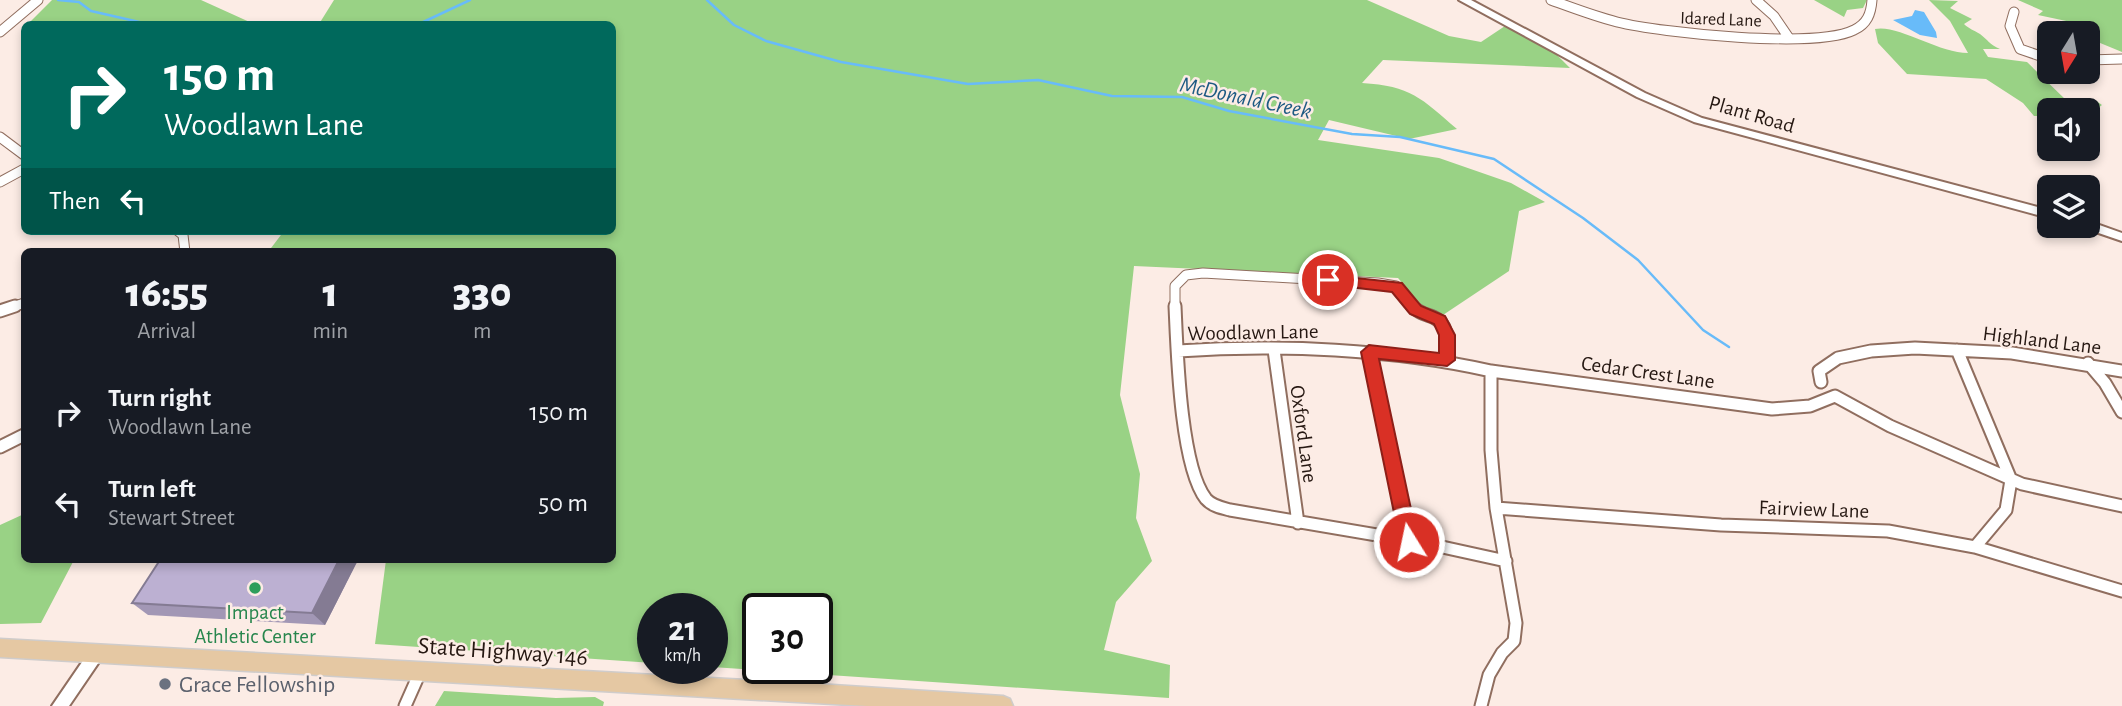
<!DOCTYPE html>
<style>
:root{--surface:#171b24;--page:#242831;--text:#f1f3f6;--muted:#9ea1a6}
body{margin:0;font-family:"Alegreya Sans",sans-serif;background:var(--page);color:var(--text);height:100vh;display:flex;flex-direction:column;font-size:26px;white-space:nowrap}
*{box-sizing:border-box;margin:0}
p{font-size:23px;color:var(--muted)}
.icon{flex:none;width:38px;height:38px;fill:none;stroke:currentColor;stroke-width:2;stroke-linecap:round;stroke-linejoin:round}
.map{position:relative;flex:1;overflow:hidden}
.side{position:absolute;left:21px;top:248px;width:595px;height:315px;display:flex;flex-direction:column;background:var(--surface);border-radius:10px;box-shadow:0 4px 10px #0003}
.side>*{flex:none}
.hud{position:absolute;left:21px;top:21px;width:595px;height:214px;border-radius:10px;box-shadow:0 4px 10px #0003;background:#00695c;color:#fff;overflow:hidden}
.needle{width:46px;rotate:191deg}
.tools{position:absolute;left:2037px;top:21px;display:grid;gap:14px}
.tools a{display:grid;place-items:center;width:63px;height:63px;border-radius:10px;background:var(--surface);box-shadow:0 4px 10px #0003;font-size:35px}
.speed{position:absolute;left:637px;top:593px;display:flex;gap:14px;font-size:35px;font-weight:700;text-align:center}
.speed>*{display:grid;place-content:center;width:91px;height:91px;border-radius:50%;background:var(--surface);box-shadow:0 4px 10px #0003;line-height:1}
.speed small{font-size:18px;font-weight:400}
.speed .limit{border:4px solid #111;border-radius:10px;background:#fff;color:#111}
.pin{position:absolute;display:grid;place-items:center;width:60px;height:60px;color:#fff;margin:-30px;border:4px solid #fff;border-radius:50%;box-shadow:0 2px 7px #0007}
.me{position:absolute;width:77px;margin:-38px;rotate:350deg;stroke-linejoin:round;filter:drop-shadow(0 0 5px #0008)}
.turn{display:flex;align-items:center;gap:24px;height:147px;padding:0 28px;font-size:32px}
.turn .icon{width:91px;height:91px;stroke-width:2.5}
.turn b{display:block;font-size:49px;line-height:60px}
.then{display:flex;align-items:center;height:66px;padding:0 28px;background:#0003;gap:14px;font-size:26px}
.eta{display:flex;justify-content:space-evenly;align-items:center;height:119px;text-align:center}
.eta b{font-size:42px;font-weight:800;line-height:49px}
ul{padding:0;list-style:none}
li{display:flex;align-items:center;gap:21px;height:91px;padding:0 28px}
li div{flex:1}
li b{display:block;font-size:26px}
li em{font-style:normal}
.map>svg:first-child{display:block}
.forest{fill:#99d285;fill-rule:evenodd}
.water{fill:#68bbf9}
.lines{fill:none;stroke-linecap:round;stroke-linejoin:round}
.stream{stroke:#68bbf9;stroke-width:2.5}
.minor-far1-casing{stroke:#906e5f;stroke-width:11}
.minor-casing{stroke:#906e5f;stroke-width:15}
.tertiary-casing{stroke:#906e5f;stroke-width:4}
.primary-casing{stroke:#cfcccb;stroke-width:3}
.minor-far1{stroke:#fff;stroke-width:9}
.minor{stroke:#fff;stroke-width:11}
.tertiary{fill:#fff;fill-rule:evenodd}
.primary{fill:#e5c8a3;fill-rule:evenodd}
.wall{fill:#a297b5}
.shaded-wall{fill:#847b93}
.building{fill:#bcb0d2;stroke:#847b93;stroke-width:2}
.route{fill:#d93025;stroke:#8d1f18;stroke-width:2}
.leisure-dot{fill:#2e9e5b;stroke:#fcece5;stroke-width:2.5}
.worship-dot{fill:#6b7280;stroke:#fcece5;stroke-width:2.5}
.labels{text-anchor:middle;stroke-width:5;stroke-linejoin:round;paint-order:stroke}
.far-street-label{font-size:18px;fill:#261812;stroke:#fcece5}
.street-label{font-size:21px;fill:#261812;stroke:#fcece5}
.leisure-label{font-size:21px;fill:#27864d;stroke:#fcece5}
.water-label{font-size:23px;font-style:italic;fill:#1e5a83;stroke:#fcece5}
.near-street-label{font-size:24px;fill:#261812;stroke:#fcece5}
.near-worship-label{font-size:24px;fill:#5b616d;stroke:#fcece5;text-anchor:start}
</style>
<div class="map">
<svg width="2122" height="706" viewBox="0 0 2122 706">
<rect width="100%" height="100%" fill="#fcece5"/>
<path class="forest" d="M 52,0 L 201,0 L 254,24 L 28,24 Z
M 334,0 L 1367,0 L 1449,36 L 1481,42 L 1505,26 L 1555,53 L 1570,68 L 1383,60 L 1362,83 C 1411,86 1421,98 1457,129 L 1409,139 L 1329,120 L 1318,140 L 1439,158 L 1511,183 L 1545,202 L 1519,211 L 1509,271 L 1443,315 L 1423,307 L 1398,278 L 1134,266 L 1120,395 L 1140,474 L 1136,518 L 1152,561 L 1116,602 L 1104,650 L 1170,665 L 1169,698 L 712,667 L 712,609 L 653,609 L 653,663 L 375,644 L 386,560 L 612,560 L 612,252 L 268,252 L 284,231 L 612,231 L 612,24 L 319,24 ZM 758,609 L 817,609 L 817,668 L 758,668 Z
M 1814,0 L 1867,0 L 1863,8 L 1847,10 L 1844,17 Z
M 1929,0 L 1958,1 L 1950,8 L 1972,19 L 1964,24 C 1969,29 1974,30 1980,34 C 1988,40 1989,44 2000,49 L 1983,49 L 1988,57 L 2027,62 L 2067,101 L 2095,100 L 2102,105 L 2093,112 L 2094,118 L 2089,122 L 2088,110 L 2049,110 L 2049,116 L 2034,116 L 2023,103 L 1986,79 L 1907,74 L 1878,43 L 1875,29 C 1897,24 1939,53 1968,53 L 1950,21 Z
M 2018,0 L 2122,0 L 2122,52 L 2088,38 L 2088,33 L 2082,33 L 2071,22 L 2038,15 L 2043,11 Z
M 24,514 L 24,560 L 74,560 L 41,623 L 0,624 L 0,525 Z
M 444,691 L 556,698 L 595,697 L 604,702 L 603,706 L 435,706 Z"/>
<path class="water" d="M 1915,10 L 1924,12 L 1936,32 L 1937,38 L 1920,35 L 1893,20 L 1912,16 Z"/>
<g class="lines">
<path class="stream" d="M 58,0 L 79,2 L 91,11 L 148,24
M 707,0 L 734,25 L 766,41 L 841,62 L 968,84 L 1038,80 L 1112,96 L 1182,97 L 1229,111 L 1352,134 L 1400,137 L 1494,159 L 1583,218 L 1638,260 L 1703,330 L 1729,347
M 419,24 L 470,0"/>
<g class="minor-far1-casing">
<path id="minor-far1" d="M 1551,0 C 1573,8 1594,16 1617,22 C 1661,33 1816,49 1854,30 C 1867,24 1871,14 1872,0
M 1756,0 L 1774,16 L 1789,38
M 2014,12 L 2010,26 L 2020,49 L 2049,59
M 0,32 L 38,0
M 2088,60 L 2122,59
M 0,137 L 24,155
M 0,182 L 24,169
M 178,231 L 183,235 L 185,252
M 10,308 L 24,303
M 1175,308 L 1175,286 L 1186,275 L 1203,273 L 1378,283 L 1396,286 L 1413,308"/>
</g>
<g class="minor-casing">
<path id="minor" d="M 1175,306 C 1177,349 1180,466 1206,499 C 1212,506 1222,508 1230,510 L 1424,543 L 1506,561
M 1412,306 C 1417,312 1425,314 1433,317 C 1450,324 1447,345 1447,360
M 0,311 L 15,306
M 1274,350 L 1298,523
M 1957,350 L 2011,480 L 2006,510 L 1975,547
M 1178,351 C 1277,344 1394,349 1491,371
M 1369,352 L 1409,542
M 2088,363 L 2105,383 L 2122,412
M 1821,382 L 1819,371 L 1838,358 L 1871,351 L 1915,348 L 2012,353 L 2122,371
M 0,447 L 24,435
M 1496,508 L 1721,525 L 1888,531 L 1975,547 L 2122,591
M 405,706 L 421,670
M 1481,706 L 1489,675 L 1502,653 L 1514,641 L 1516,623 L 1496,508 L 1491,450 L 1491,371 L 1772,409 L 1810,406 L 1835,396 L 1890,426 L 2022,484 L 2122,506"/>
</g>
<g class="tertiary-casing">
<path id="tertiary" d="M 1459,0 L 1471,0 L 1645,93 L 1702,118 L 2049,210 L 2049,218 L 1694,122 L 1637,97 Z
M 2088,221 L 2122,233 L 2122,241 L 2084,228 L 2083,226 L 2088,226 Z
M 96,647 L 101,649 L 103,654 L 101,659 L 69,706 L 52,706 L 91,649 Z"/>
</g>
<g class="primary-casing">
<path id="primary" d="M 0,639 L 802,683 L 1003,696 L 1010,699 L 1013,706 L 868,706 L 0,657 Z"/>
</g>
<use href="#minor-far1" class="minor-far1"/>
<use href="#minor" class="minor"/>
<use href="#tertiary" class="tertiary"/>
<use href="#primary" class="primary"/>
</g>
<path class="wall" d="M 160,560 L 358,560 L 325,625 L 148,615 L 132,603 Z"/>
<path class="shaded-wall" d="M 339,560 L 358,560 L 325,625 L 312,613 Z"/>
<path class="building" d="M 160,560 L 339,560 L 312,613 L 132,603 Z"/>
<path class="route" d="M 1328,275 L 1402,283 L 1421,306 L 1445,316 L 1455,335 L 1455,360 L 1447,366 L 1379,359 L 1418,542 L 1415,548 L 1409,550 L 1403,548 L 1400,542 L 1361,352 L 1369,345 L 1439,353 L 1439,335 L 1434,324 L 1410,314 L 1392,292 L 1323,284 L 1321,280 L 1323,276 Z"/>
<circle class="leisure-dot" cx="255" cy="588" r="7"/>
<circle class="worship-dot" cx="165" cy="684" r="7"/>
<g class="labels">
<g class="far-street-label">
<text transform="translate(1721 19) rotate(2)" y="6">Idared Lane</text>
</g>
<g class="street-label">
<text transform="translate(1752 114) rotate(16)" y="7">Plant Road</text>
<text transform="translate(1253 332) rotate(-1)" y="7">Woodlawn Lane</text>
<text transform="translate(2042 340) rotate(7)" y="7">Highland Lane</text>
<text transform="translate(1648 372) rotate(8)" y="7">Cedar Crest Lane</text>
<text transform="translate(1304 434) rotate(82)" y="7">Oxford Lane</text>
<text transform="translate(1814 509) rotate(2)" y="7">Fairview Lane</text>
</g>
<g class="leisure-label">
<text x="255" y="619">Impact<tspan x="255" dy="24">Athletic Center</tspan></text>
</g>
<g class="water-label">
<text transform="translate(1246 97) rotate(12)" y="8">McDonald Creek</text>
</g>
<g class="near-street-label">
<text transform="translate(503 651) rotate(4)" y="8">State Highway 146</text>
</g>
<g class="near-worship-label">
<text x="179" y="692">Grace Fellowship</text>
</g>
</g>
</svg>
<div class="tools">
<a><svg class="needle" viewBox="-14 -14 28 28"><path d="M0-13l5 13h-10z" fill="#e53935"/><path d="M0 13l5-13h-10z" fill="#9ea1a6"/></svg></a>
<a><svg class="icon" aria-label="sound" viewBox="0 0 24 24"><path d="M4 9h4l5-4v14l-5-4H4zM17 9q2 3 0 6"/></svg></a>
<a><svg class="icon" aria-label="layers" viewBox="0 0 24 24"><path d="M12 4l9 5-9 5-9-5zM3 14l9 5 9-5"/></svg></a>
</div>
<div class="speed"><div>21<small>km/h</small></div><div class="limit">30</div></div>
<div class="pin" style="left:1328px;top:280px;background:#d93025"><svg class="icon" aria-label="arrive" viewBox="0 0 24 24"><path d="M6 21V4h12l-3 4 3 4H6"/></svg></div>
<svg class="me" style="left:1409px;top:542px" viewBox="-20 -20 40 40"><circle r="17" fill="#d93025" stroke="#fff" stroke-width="3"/><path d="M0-11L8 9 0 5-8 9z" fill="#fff"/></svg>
<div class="hud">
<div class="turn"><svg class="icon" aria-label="right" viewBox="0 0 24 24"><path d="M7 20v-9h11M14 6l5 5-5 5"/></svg><div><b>150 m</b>Woodlawn Lane</div></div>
<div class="then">Then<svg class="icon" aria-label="left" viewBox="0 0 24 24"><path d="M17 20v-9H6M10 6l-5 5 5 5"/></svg></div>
</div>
<section class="side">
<div class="eta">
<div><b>16:55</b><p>Arrival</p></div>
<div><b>1</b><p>min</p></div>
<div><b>330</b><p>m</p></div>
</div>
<ul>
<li><svg class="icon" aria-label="right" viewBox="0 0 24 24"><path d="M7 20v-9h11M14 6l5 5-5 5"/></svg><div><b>Turn right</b><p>Woodlawn Lane</p></div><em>150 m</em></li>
<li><svg class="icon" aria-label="left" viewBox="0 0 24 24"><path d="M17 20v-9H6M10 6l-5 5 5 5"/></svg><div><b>Turn left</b><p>Stewart Street</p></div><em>50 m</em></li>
</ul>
</section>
</div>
